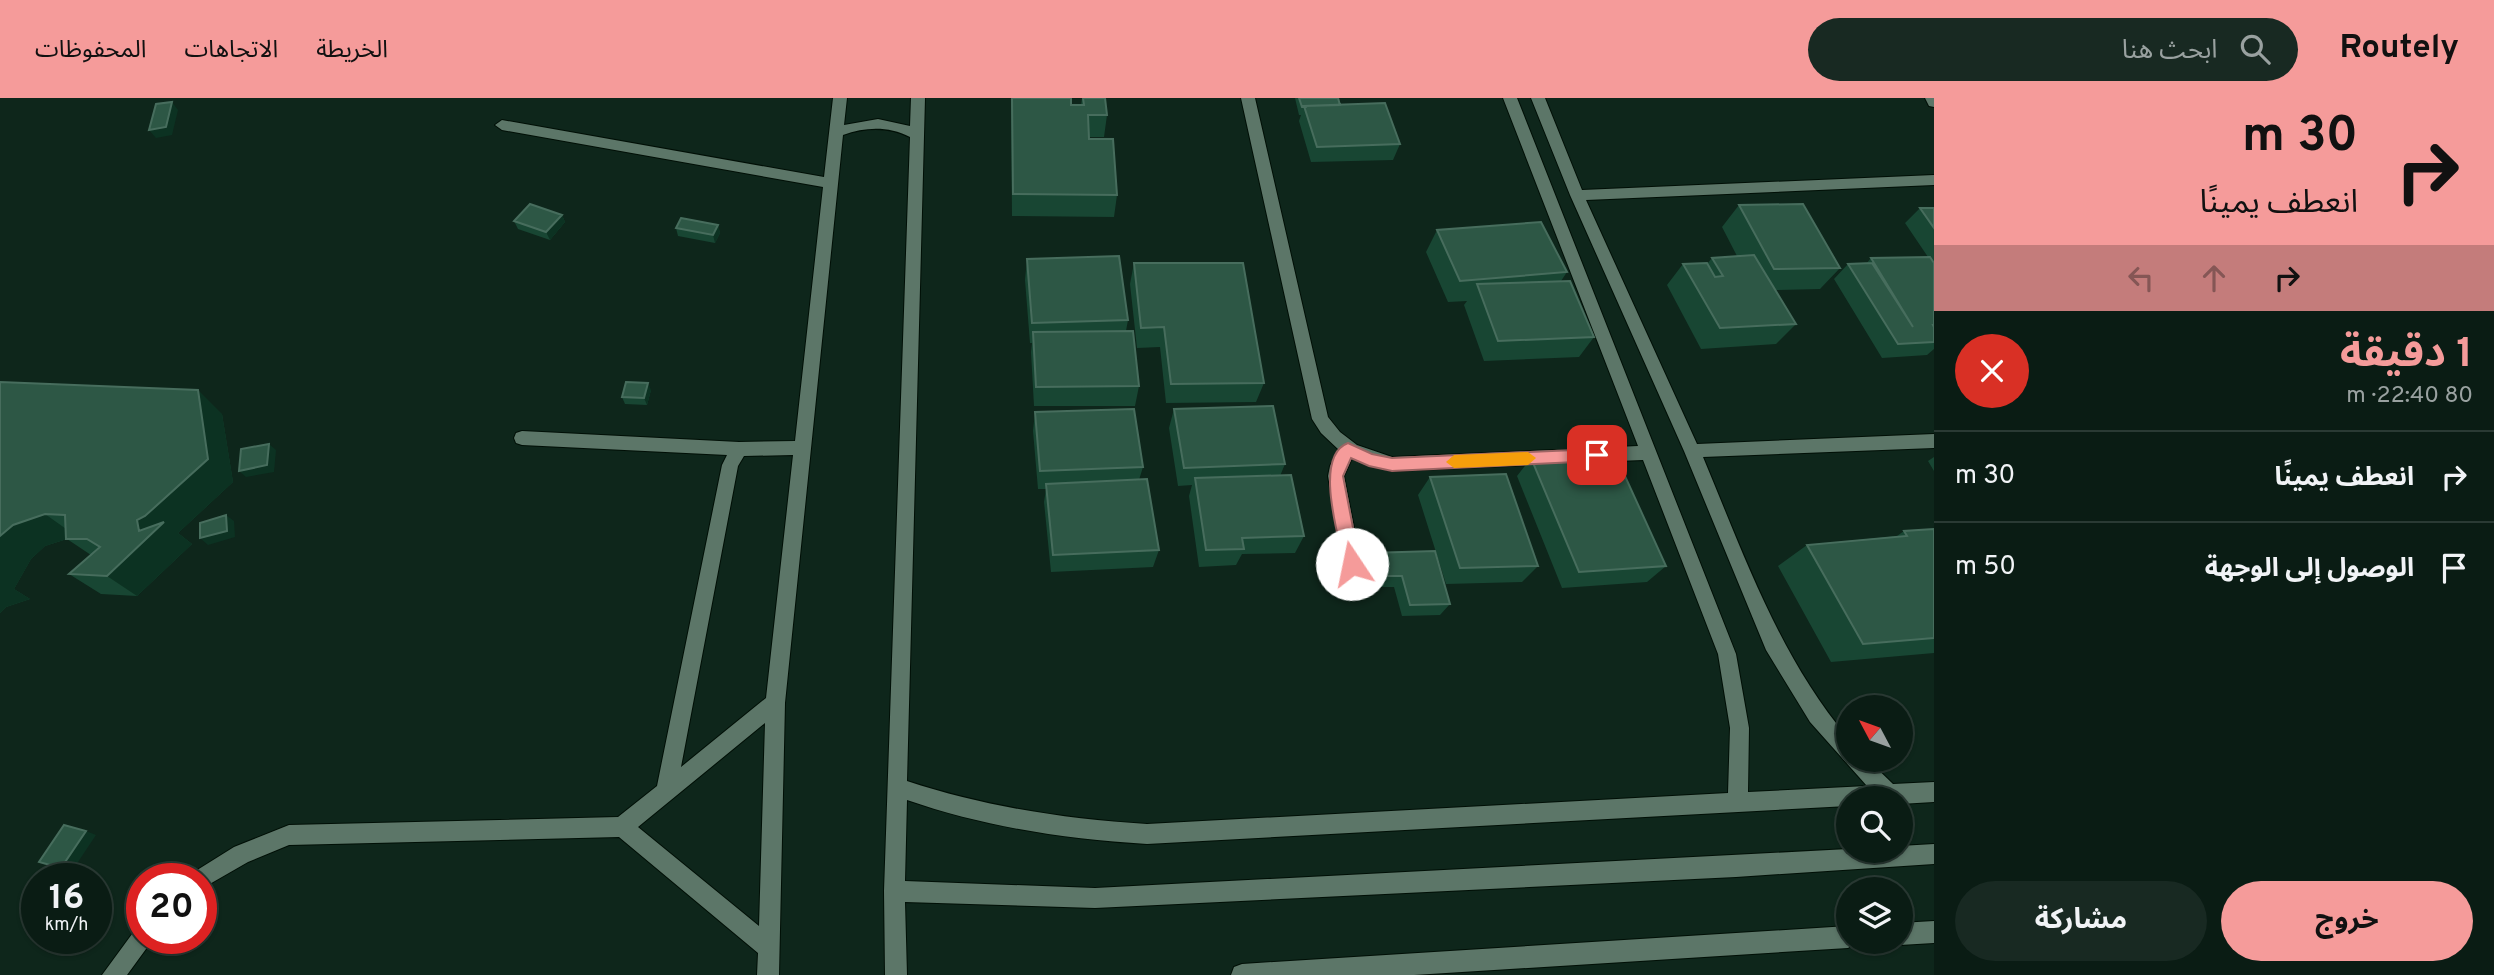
<!DOCTYPE html>
<html lang="ar">
<meta charset="utf-8">
<style>
:root{--surface:#0a1c14;--page:#182922;--text:#f1f3f6;--muted:#99a1a0;--line:#2a3a34;--accent:#f59b9a}
body{margin:0;font-family:Overpass,"Noto Sans Arabic",sans-serif;background:var(--page);color:var(--text);direction:rtl;height:100vh;display:flex;flex-direction:column;font-size:26px;white-space:nowrap}
*{box-sizing:border-box;margin:0}
p{font-size:23px;color:var(--muted)}
.icon{flex:none;width:38px;height:38px;fill:none;stroke:currentColor;stroke-width:2;stroke-linecap:round;stroke-linejoin:round}
.map{position:relative;flex:1;overflow:hidden;direction:ltr}
.sheet{display:flex;flex-direction:column;background:var(--surface);width:560px}
.sheet>*{flex:none}
.top-card{background:#f59b9a;color:#111;overflow:hidden}
.needle{width:46px;rotate:311deg}
.controls{position:absolute;left:1836px;top:597px;display:grid;gap:14px}
.controls a{display:grid;place-items:center;width:77px;height:77px;border-radius:50%;background:var(--surface);box-shadow:0 2px 5px #0004,0 0 0 2px var(--line);font-size:35px}
.speed{position:absolute;left:21px;top:765px;display:flex;gap:14px;font-size:35px;font-weight:700;text-align:center}
.speed>*{display:grid;place-content:center;width:91px;height:91px;border-radius:50%;background:var(--surface);box-shadow:0 2px 5px #0004,0 0 0 2px var(--line);line-height:1}
.speed small{font-size:18px;font-weight:400}
.speed .limit{border:10px solid #d22;background:#fff;color:#111}
.pin{position:absolute;display:grid;place-items:center;width:60px;height:60px;color:#fff;margin:-30px;border-radius:14px;box-shadow:0 4px 10px #0006}
.me{position:absolute;width:77px;margin:-38px;rotate:349deg;stroke-linejoin:round;filter:drop-shadow(0 0 5px #0008)}
.turn{display:flex;align-items:center;gap:24px;height:147px;padding:0 21px;font-size:32px}
.turn .icon{width:91px;height:91px;stroke-width:2.5}
.turn b{display:block;font-size:49px;line-height:60px}
.lanes{display:flex;align-items:center;height:66px;padding:0 21px;background:#0003;justify-content:center;gap:35px;direction:ltr}
.lanes .off{opacity:.35}
.round{display:grid;place-items:center;flex:none;width:74px;height:74px;border-radius:37px;background:var(--page)}
.overview{display:flex;align-items:center;justify-content:space-between;height:119px;padding:0 21px}
h1{font-size:42px;font-weight:700;line-height:52px;color:var(--accent)}
.primary-button{display:flex;gap:14px;margin-top:auto;padding:14px 21px}
.primary-button a{flex:1;height:80px;border-radius:42px;background:var(--accent);color:#111;font-size:28px;font-weight:700;line-height:80px;text-align:center}
.primary-button a+a{background:var(--page);color:var(--text)}
ul{padding:0;list-style:none}
li{display:flex;align-items:center;gap:21px;height:91px;padding:0 21px;border-top:2px solid var(--line)}
li div{flex:1}
li b{display:block;font-size:26px}
li em{font-style:normal}
header{display:flex;align-items:center;gap:42px;box-sizing:border-box;height:98px;padding:0 35px;background:var(--accent);color:#111}
header strong{font-size:33px}
nav{display:flex;gap:38px;margin-inline-start:auto;font-size:24px}
.search{width:490px;height:63px;background:var(--page);display:flex;align-items:center;gap:18px;box-sizing:border-box;padding:0 24px;border-radius:38px;color:var(--muted);font-size:26px}
main{display:flex;flex:1;min-height:0}
.map>svg:first-child{display:block}
.lines{fill:none;stroke-linecap:round;stroke-linejoin:round}
.minor-casing{stroke:#000f06;stroke-width:2}
.minor{fill:#5c7668;fill-rule:evenodd}
.wall{fill:#184633}
.shaded-wall{fill:#0c3222}
.building{fill:#2d5745;stroke:#476d5d;stroke-width:2}
.route{fill:#f59b9a;stroke:#9f6564;stroke-width:2}
.slow{fill:#f59e0b}
</style>
<header>
<strong>Routely</strong>
<div class="search"><svg class="icon" aria-label="search" viewBox="0 0 24 24"><circle cx="10" cy="10" r="6"/><path d="M15 15l6 6"/></svg>ابحث هنا</div>
<nav><a>الخريطة</a><a>الاتجاهات</a><a>المحفوظات</a></nav>
</header>
<main>
<section class="sheet">
<div class="top-card">
<div class="turn"><svg class="icon" aria-label="right" viewBox="0 0 24 24"><path d="M7 20v-9h11M14 6l5 5-5 5"/></svg><div><b>30 m</b>انعطف يمينًا</div></div>
<div class="lanes"><svg class="icon off" aria-label="left" viewBox="0 0 24 24"><path d="M17 20v-9H6M10 6l-5 5 5 5"/></svg><svg class="icon off" aria-label="ahead" viewBox="0 0 24 24"><path d="M12 20V5M6 11l6-6 6 6"/></svg><svg class="icon" aria-label="right" viewBox="0 0 24 24"><path d="M7 20v-9h11M14 6l5 5-5 5"/></svg></div>
</div>
<div class="overview"><div><h1>1 دقيقة</h1><p>80 m · 22:40</p></div><a class="round" style="background:#d93025;color:#fff"><svg class="icon" aria-label="close" viewBox="0 0 24 24"><path d="M6 6l12 12M18 6L6 18"/></svg></a></div>
<ul>
<li><svg class="icon" aria-label="right" viewBox="0 0 24 24"><path d="M7 20v-9h11M14 6l5 5-5 5"/></svg><div><b>انعطف يمينًا</b></div><em>30 m</em></li>
<li><svg class="icon" aria-label="arrive" viewBox="0 0 24 24"><path d="M6 21V4h12l-3 4 3 4H6"/></svg><div><b>الوصول إلى الوجهة</b></div><em>50 m</em></li>
</ul>
<div class="primary-button"><a>خروج</a><a>مشاركة</a></div>
</section>
<div class="map">
<svg width="1934" height="877" viewBox="0 0 1934 877">
<rect width="100%" height="100%" fill="#0e261b"/>
<g class="lines">
<g class="minor-casing">
<path id="minor" d="M 833,0 L 847,0 L 844,27 L 878,21 L 910,28 L 911,0 L 925,0 L 907,683 C 986,709 1065,721 1147,726 L 1728,695 L 1730,630 L 1718,556 L 1643,362 L 1593,364 L 1587,362 L 1585,357 L 1587,352 L 1593,350 L 1638,348 L 1503,0 L 1517,0 L 1736,556 L 1749,630 L 1748,694 L 1867,688 L 1810,624 L 1766,552 L 1684,353 L 1570,97 L 1531,0 L 1545,0 L 1582,92 L 1934,77 L 1934,87 L 1586,102 L 1697,346 L 1934,336 L 1934,350 L 1703,359 C 1744,457 1779,558 1848,640 L 1848,662 L 1868,662 L 1893,686 L 1934,684 L 1934,704 L 1900,706 L 1900,700 L 1848,700 L 1848,708 L 1147,746 C 1064,741 985,729 907,702 L 905,783 L 1095,790 L 1848,751 L 1900,752 L 1900,748 L 1934,746 L 1934,766 L 1736,779 L 1095,810 L 905,804 L 907,877 L 885,877 L 884,793 L 910,39 C 888,28 866,29 843,37 L 785,605 L 779,877 L 757,877 L 758,855 L 619,739 L 289,747 L 248,764 L 201,791 L 201,780 L 191,780 L 194,774 L 234,749 L 289,727 L 618,719 L 657,688 L 722,367 L 727,357 L 522,347 L 516,345 L 514,340 L 516,335 L 522,333 L 739,344 L 795,343 L 823,89 L 502,32 L 495,27 L 502,22 L 824,79 ZM 793,357 L 766,600 L 681,669 L 738,368 L 744,358 ZM 765,625 L 759,828 L 638,729 Z
M 1241,0 L 1255,0 L 1328,319 L 1340,334 L 1357,347 L 1392,359 L 1554,352 L 1560,354 L 1562,359 L 1560,364 L 1554,366 L 1392,373 L 1352,360 L 1344,378 L 1361,465 L 1358,471 L 1352,473 L 1346,471 L 1343,465 L 1328,378 L 1330,368 L 1339,352 L 1321,335 L 1312,321 Z
M 1925,0 L 1934,0 L 1934,9 L 1929,8 Z
M 1934,823 L 1934,845 L 1900,847 L 1892,844 L 1900,844 L 1900,825 Z
M 1848,828 L 1848,844 L 1857,844 L 1848,850 L 1414,877 L 1231,877 L 1234,869 L 1242,866 Z
M 142,830 L 142,840 L 154,840 L 127,877 L 102,877 L 135,832 Z"/>
</g>
<use href="#minor" class="minor"/>
</g>
<path class="wall" d="M 1011,0 L 1071,0 L 1071,7 L 1081,7 L 1082,0 L 1105,0 L 1107,17 L 1104,39 L 1089,39 L 1089,41 L 1117,97 L 1114,119 L 1012,118 Z
M 1295,0 L 1338,0 L 1340,7 L 1400,46 L 1393,62 L 1311,64 L 1299,23 L 1301,17 L 1299,17 Z
M 1739,107 L 1840,170 L 1820,191 L 1775,192 L 1796,226 L 1776,246 L 1701,251 L 1667,187 L 1683,166 L 1707,166 L 1712,160 L 1737,158 L 1722,129 Z
M 1920,110 L 1934,110 L 1934,251 L 1927,257 L 1882,260 L 1834,181 L 1848,166 L 1866,166 L 1871,160 L 1928,159 L 1905,125 Z
M 562,117 L 565,124 L 550,142 L 518,131 L 514,123 Z
M 718,127 L 720,135 L 715,145 L 678,138 L 676,130 Z
M 1437,132 L 1567,174 L 1561,183 L 1594,239 L 1579,259 L 1484,263 L 1464,207 L 1467,203 L 1448,204 L 1426,154 Z
M 1027,161 L 1128,222 L 1126,233 L 1139,288 L 1135,308 L 1034,308 L 1031,254 L 1032,245 L 1030,245 L 1025,182 Z
M 1134,165 L 1264,285 L 1256,304 L 1166,305 L 1160,249 L 1137,250 L 1130,186 Z
M 0,284 L 222,316 L 233,384 L 178,435 L 192,446 L 137,498 L 101,496 L 69,476 L 91,457 L 67,441 L 45,448 L 31,461 L 14,491 L 30,501 L 6,509 L 0,515 Z
M 651,292 L 647,307 L 625,306 L 622,299 Z
M 1174,311 L 1285,366 L 1280,378 L 1304,438 L 1295,455 L 1242,456 L 1236,467 L 1199,469 L 1189,398 L 1192,387 L 1178,388 L 1169,330 Z
M 1035,314 L 1143,369 L 1139,382 L 1159,452 L 1153,469 L 1051,474 L 1044,404 L 1046,391 L 1038,391 L 1033,333 Z
M 1934,359 L 1934,373 L 1928,363 Z
M 1531,360 L 1666,468 L 1647,484 L 1562,490 L 1517,378 Z
M 1430,379 L 1538,468 L 1522,484 L 1446,486 L 1418,397 Z
M 1934,431 L 1934,555 L 1831,564 L 1778,468 L 1807,447 L 1897,438 L 1904,433 Z
M 1369,455 L 1450,506 L 1440,517 L 1402,518 L 1394,489 L 1367,489 L 1361,466 Z"/>
<path class="shaded-wall" d="M 172,4 L 178,12 L 172,37 L 156,40 L 149,32 Z
M 562,117 L 565,124 L 550,142 L 546,134 Z
M 718,127 L 720,135 L 715,145 L 713,137 Z
M 648,285 L 651,292 L 647,307 L 644,300 Z
M 198,292 L 222,316 L 233,384 L 178,435 L 192,446 L 137,498 L 107,478 L 139,433 L 137,422 Z
M 269,346 L 276,352 L 274,374 L 246,379 L 239,373 Z
M 45,416 L 76,438 L 45,448 L 31,461 L 14,491 L 30,501 L 6,509 L 0,515 L 0,438 L 13,427 Z
M 226,417 L 234,423 L 235,439 L 208,447 L 200,440 Z
M 86,733 L 96,737 L 72,773 L 61,770 Z"/>
<path class="building" d="M 1012,0 L 1071,0 L 1071,7 L 1084,7 L 1083,0 L 1105,0 L 1107,17 L 1088,17 L 1089,41 L 1113,41 L 1117,97 L 1013,96 Z
M 1299,0 L 1338,0 L 1340,7 L 1304,8 L 1305,9 L 1302,9 Z
M 172,4 L 166,29 L 149,32 L 156,6 Z
M 1385,5 L 1400,46 L 1317,49 L 1304,8 Z
M 530,106 L 562,117 L 546,134 L 514,123 Z
M 1803,106 L 1840,170 L 1774,171 L 1739,107 Z
M 1920,110 L 1934,110 L 1934,130 Z
M 681,120 L 718,127 L 713,137 L 676,130 Z
M 1541,124 L 1567,174 L 1460,183 L 1437,132 Z
M 1754,157 L 1796,226 L 1720,230 L 1683,166 L 1707,165 L 1715,179 L 1723,178 L 1712,160 Z
M 1119,158 L 1128,222 L 1032,225 L 1027,161 Z
M 1930,159 L 1934,165 L 1934,227 L 1933,227 L 1934,229 L 1934,244 L 1898,246 L 1848,166 L 1872,165 L 1913,229 L 1871,160 Z
M 1134,165 L 1243,165 L 1264,285 L 1171,286 L 1164,229 L 1141,230 Z
M 1570,183 L 1594,239 L 1498,243 L 1477,186 Z
M 1133,233 L 1139,288 L 1036,289 L 1033,234 Z
M 0,284 L 198,292 L 208,361 L 145,418 L 137,422 L 139,433 L 164,424 L 107,478 L 69,476 L 100,449 L 87,441 L 66,441 L 65,417 L 45,416 L 13,427 L 0,438 Z
M 626,284 L 648,285 L 644,300 L 622,299 Z
M 1273,308 L 1285,366 L 1184,370 L 1174,311 Z
M 1134,311 L 1143,369 L 1040,373 L 1035,314 Z
M 269,346 L 267,367 L 239,373 L 241,351 Z
M 1614,354 L 1666,468 L 1579,474 L 1531,360 Z
M 1506,376 L 1538,468 L 1460,470 L 1430,379 Z
M 1291,377 L 1304,438 L 1242,440 L 1244,451 L 1206,452 L 1195,380 Z
M 1147,381 L 1159,452 L 1053,457 L 1046,386 Z
M 226,417 L 227,433 L 200,440 L 200,425 Z
M 1934,431 L 1934,540 L 1863,546 L 1807,447 L 1907,438 L 1904,433 Z
M 1435,453 L 1450,506 L 1410,507 L 1402,478 L 1375,478 L 1369,455 Z
M 64,727 L 86,733 L 61,770 L 39,764 Z"/>
<path class="route" d="M 1348,345 L 1372,356 L 1392,360 L 1597,351 L 1605,357 L 1597,363 L 1392,373 L 1369,368 L 1351,360 L 1343,378 L 1360,466 L 1358,471 L 1352,473 L 1346,471 L 1344,466 C 1339,439 1313,358 1348,345 Z"/>
<path class="slow" d="M 1528,354 L 1536,360 L 1528,367 L 1454,370 L 1446,364 L 1454,357 Z"/>
</svg>
<div class="controls">
<a><svg class="needle" viewBox="-14 -14 28 28"><path d="M0-13l5 13h-10z" fill="#e53935"/><path d="M0 13l5-13h-10z" fill="#99a1a0"/></svg></a>
<a><svg class="icon" aria-label="search" viewBox="0 0 24 24"><circle cx="10" cy="10" r="6"/><path d="M15 15l6 6"/></svg></a>
<a><svg class="icon" aria-label="layers" viewBox="0 0 24 24"><path d="M12 4l9 5-9 5-9-5zM3 14l9 5 9-5"/></svg></a>
</div>
<div class="speed"><div>16<small>km/h</small></div><div class="limit">20</div></div>
<div class="pin" style="left:1597px;top:357px;background:#d93025"><svg class="icon" aria-label="arrive" viewBox="0 0 24 24"><path d="M6 21V4h12l-3 4 3 4H6"/></svg></div>
<svg class="me" style="left:1352px;top:466px" viewBox="-20 -20 40 40"><circle r="19" fill="#fff"/><path d="M0-13L10 11 0 6-10 11z" fill="#f59b9a"/></svg>
</div>
</main>
